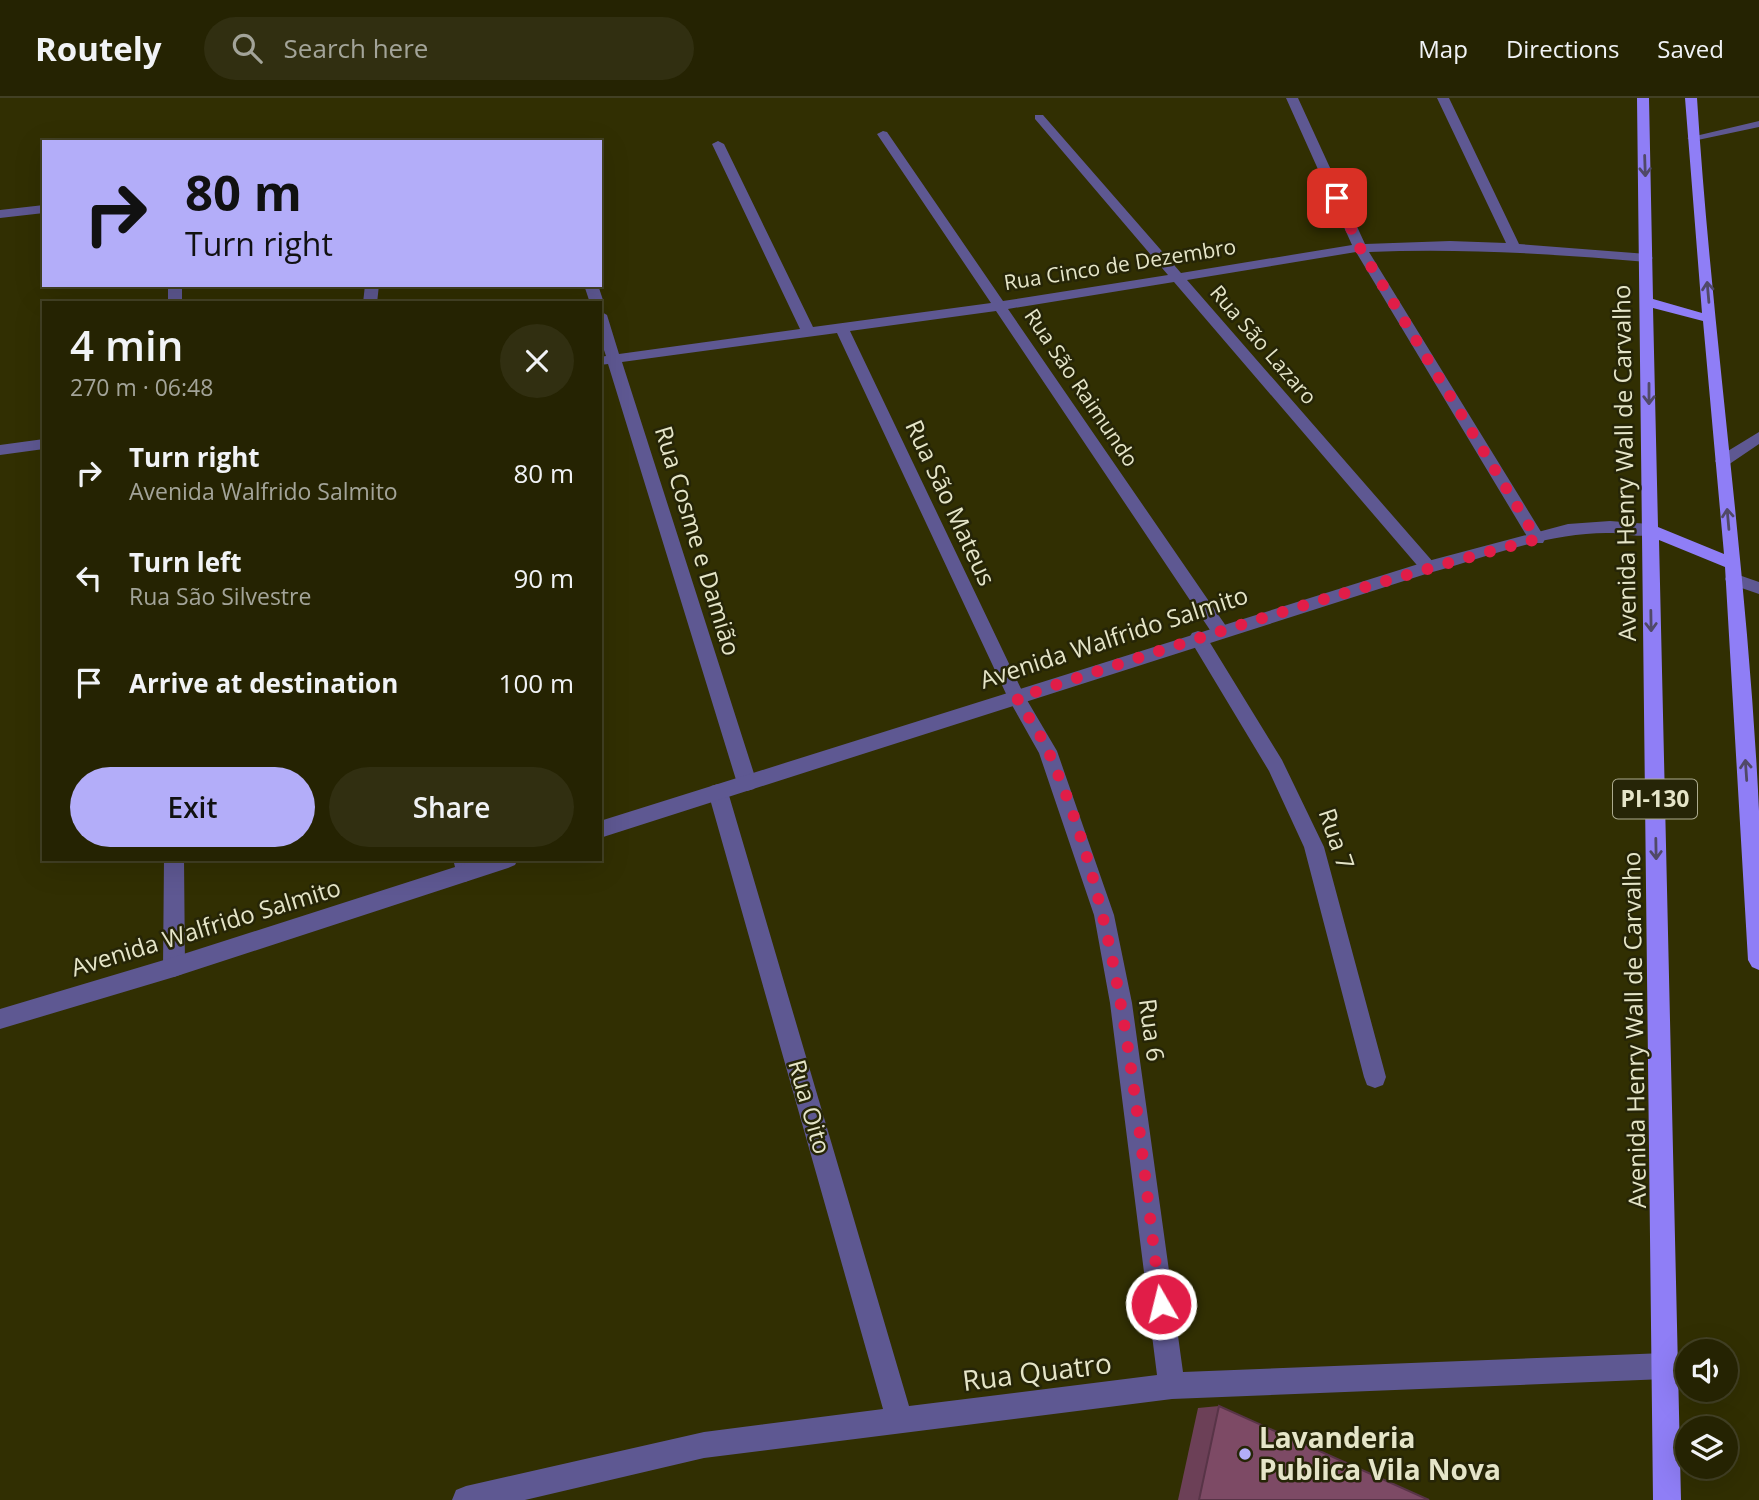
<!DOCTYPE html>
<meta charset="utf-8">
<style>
:root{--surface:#252302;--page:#312f11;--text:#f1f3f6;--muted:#a3a499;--line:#424024;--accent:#b3adf9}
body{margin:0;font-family:"Open Sans",sans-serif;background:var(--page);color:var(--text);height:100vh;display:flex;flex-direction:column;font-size:26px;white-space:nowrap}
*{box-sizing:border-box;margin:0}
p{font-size:23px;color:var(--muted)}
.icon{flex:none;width:38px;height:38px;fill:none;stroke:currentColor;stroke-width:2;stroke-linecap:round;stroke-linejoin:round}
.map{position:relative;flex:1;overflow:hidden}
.sheet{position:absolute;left:42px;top:203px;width:560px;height:560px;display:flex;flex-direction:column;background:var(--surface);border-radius:0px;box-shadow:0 7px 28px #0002,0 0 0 2px var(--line)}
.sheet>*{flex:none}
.guide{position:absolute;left:42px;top:42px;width:560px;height:147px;border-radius:0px;box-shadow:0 7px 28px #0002,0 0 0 2px var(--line);background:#b3adf9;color:#111;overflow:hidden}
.controls{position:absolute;left:1675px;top:1241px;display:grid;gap:14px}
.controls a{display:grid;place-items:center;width:63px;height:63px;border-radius:50%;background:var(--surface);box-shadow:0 7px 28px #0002,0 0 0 2px var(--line);font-size:35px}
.pin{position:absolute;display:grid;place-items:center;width:60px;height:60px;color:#fff;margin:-30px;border-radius:14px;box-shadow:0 4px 10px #0006}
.me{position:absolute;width:77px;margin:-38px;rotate:352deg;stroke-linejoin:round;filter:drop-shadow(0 0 5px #0008)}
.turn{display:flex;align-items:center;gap:24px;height:147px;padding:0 28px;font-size:32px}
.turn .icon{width:91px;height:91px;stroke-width:2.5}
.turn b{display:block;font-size:49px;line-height:60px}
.round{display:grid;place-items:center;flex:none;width:74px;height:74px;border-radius:37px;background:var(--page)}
.summary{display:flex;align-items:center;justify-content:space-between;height:119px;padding:0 28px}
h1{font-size:42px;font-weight:600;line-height:52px}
.cta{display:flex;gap:14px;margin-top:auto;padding:14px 28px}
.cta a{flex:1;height:80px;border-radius:42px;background:var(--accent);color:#111;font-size:28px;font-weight:600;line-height:80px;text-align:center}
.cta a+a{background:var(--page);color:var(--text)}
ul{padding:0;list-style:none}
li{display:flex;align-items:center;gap:21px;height:105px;padding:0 28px}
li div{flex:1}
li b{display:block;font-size:26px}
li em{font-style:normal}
header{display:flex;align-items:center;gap:42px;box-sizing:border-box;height:98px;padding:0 35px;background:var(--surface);border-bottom:2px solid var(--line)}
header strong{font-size:33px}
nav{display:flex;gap:38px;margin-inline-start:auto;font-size:24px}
.search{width:490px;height:63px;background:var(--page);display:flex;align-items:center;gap:18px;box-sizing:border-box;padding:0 24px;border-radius:38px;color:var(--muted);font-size:26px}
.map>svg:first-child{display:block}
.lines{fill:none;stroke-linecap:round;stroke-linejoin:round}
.service{fill:#5e5892;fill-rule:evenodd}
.minor{fill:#5e5892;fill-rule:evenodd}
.tertiary{fill:#5e5892;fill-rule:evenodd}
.primary{fill:#8f7ef6;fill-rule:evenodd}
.wall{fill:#6c4057}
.building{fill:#7d4a65;stroke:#583447;stroke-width:2}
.oneway{stroke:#504967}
.route{stroke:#e11d48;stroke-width:12;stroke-dasharray:0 21.6}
.poi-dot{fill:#b3adf9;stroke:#262507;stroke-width:2.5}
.labels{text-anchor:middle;stroke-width:5;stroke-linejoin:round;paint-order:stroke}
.far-street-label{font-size:21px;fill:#e5e5c8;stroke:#262507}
.shield{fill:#262507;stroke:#acab8e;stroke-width:2}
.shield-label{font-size:23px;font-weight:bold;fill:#e5e5c8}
.street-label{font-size:24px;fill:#e5e5c8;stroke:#262507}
.near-street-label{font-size:28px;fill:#e5e5c8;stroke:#262507}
.near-poi-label{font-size:28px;font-weight:bold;fill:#e5e5c8;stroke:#262507;text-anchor:start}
</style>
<header>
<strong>Routely</strong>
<div class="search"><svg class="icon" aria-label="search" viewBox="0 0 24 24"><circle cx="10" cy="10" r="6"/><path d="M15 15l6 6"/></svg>Search here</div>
<nav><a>Map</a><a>Directions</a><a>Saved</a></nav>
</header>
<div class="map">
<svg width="1759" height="1402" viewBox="0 0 1759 1402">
<rect width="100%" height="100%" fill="#312f02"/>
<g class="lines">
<path class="service" d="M 1759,23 L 1759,29 L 1693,43 L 1687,40 Z
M 1759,334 L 1759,346 L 1728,367 L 1718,367 L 1715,363 L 1718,359 Z
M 1733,475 L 1759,484 L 1759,496 L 1727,485 L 1725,481 L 1727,477 Z"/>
<path class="minor" d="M 1286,0 L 1298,0 L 1365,146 L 1450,143 L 1506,145 L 1437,0 L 1449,0 L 1519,146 L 1647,156 L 1653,160 L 1647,164 C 1554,156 1462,150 1369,154 L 1543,437 L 1545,441 L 1543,445 L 1531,445 L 1356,154 L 1187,182 L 1434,465 L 1436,469 L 1434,473 L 1422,473 L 1174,184 L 1008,211 L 1226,528 L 1229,533 L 1226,538 L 1214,538 L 996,213 L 850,233 L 1024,597 L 1057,653 L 1114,817 L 1132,905 L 1183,1274 L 1665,1255 L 1674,1259 L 1678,1268 L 1674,1277 L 1665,1281 L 1172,1301 L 704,1360 L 525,1402 L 452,1402 L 456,1392 L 466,1388 L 704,1334 L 883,1311 L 708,694 L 711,688 L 718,686 L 725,688 L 728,694 L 909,1308 L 1157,1277 L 1110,905 L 1094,817 L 1039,655 L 1008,600 L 837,235 L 622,264 L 757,685 L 754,691 L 747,693 L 740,691 L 737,685 L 608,266 L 600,267 L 600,259 L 606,258 L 600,240 L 600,213 L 607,217 L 619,256 L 800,231 L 712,46 L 718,43 L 724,46 L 813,229 L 991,205 L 877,36 L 883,33 L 887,34 L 1003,203 L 1168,177 L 1035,21 L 1035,17 L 1043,17 L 1181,175 L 1352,147 Z
M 44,107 L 44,115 L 0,120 L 0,112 Z
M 168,187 L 182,187 L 182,205 L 168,205 Z
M 365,187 L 379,187 L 377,205 L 363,205 Z
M 584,187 L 598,187 L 604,205 L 602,208 L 600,205 L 590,205 Z
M 44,341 L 44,351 L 0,357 L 0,347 Z
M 1198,533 L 1204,535 L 1282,662 L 1324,749 L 1386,979 L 1383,987 L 1375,990 L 1367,987 L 1364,979 L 1304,749 L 1269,673 L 1189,540 L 1192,535 Z
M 164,761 L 184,761 L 185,869 L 182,876 L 174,879 L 166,876 L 163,869 Z
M 453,761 L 473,761 L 475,775 L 472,781 L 465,784 L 458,781 Z"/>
<path class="tertiary" d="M 1610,423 L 1649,426 L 1657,432 C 1649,443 1624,435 1610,435 C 1550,434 1487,459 1429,475 L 600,740 L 600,723 L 1428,463 L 1568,426 Z
M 480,761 L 518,761 L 515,767 L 508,770 L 174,879 L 0,931 L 0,911 L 174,859 Z"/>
<path class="primary" d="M 1637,0 L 1649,0 L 1653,201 L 1702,215 L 1685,0 L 1697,0 C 1712,238 1748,474 1759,713 C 1759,766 1759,819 1759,872 L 1752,869 L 1748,862 L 1725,469 L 1659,442 L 1681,1402 L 1653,1402 ZM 1653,210 L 1703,223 L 1724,456 L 1658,429 Z"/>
</g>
<path class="wall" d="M 1219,1308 L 1429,1402 L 1178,1402 L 1198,1310 Z"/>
<path class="building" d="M 1219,1308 L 1429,1402 L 1199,1402 Z"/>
<defs><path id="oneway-shaft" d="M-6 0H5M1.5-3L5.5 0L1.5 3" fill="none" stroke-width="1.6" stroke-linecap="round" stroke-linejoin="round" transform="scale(1.75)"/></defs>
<g class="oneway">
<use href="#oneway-shaft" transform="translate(1645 68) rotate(88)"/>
<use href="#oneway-shaft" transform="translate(1708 194) rotate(-95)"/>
<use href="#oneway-shaft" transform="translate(1649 296) rotate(90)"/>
<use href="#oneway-shaft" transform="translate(1728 421) rotate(-95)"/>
<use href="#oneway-shaft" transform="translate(1651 523) rotate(89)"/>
<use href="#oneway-shaft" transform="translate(1746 672) rotate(-94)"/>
<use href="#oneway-shaft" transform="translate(1656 751) rotate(89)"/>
</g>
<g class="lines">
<path class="route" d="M 1161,1206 C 1136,1021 1125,828 1049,655 C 1041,636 1027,618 1017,600 C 1189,542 1362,487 1537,441 L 1360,150 L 1337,100"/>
</g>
<circle class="poi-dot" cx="1245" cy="1356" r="7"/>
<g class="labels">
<g class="far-street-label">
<text transform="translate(1120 167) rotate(-9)" y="7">Rua Cinco de Dezembro</text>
<text transform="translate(1263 247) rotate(49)" y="7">Rua São Lazaro</text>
<text transform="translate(1081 290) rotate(56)" y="7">Rua São Raimundo</text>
</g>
<rect class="shield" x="1613" y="681.5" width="84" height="39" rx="5"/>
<g class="shield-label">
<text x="1655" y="709">PI-130</text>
</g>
<g class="street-label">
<text transform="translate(1625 365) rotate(-91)" y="8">Avenida Henry Wall de Carvalho</text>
<text transform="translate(950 405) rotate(65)" y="8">Rua São Mateus</text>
<text transform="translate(697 443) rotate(73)" y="8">Rua Cosme e Damião</text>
<text transform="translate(1114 540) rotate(-18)" y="8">Avenida Walfrido Salmito</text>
<text transform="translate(1336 741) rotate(71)" y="8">Rua 7</text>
<text transform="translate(206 830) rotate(-17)" y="8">Avenida Walfrido Salmito</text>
<text transform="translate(1151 932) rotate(82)" y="8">Rua 6</text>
<text transform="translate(1635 932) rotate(-91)" y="8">Avenida Henry Wall de Carvalho</text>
<text transform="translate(809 1009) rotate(74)" y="8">Rua Oito</text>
</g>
<g class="near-street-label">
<text transform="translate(1037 1274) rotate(-7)" y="10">Rua Quatro</text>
</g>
<g class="near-poi-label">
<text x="1259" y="1350">Lavanderia<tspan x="1259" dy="32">Publica Vila Nova</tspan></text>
</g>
</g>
</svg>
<div class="controls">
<a><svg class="icon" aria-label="sound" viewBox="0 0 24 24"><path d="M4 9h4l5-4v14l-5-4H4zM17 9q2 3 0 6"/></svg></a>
<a><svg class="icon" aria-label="layers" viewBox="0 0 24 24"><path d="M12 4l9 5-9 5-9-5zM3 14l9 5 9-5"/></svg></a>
</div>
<div class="pin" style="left:1337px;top:100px;background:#d93025"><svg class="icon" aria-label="arrive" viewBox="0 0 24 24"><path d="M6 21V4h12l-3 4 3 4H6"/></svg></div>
<svg class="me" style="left:1161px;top:1206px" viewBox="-20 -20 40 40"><circle r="17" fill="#e11d48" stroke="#fff" stroke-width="3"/><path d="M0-11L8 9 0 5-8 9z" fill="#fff"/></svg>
<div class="guide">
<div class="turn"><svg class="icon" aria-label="right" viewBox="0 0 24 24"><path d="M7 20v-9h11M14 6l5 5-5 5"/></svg><div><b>80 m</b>Turn right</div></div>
</div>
<section class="sheet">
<div class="summary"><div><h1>4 min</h1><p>270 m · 06:48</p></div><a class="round"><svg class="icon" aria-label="close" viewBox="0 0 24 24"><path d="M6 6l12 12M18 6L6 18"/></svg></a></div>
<ul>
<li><svg class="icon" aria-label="right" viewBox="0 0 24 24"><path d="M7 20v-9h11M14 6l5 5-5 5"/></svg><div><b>Turn right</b><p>Avenida Walfrido Salmito</p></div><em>80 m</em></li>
<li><svg class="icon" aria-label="left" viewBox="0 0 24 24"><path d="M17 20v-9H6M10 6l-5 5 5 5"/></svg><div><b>Turn left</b><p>Rua São Silvestre</p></div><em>90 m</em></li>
<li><svg class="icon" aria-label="arrive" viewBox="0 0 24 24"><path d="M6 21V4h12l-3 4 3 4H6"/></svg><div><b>Arrive at destination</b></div><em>100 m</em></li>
</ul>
<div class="cta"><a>Exit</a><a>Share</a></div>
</section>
</div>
